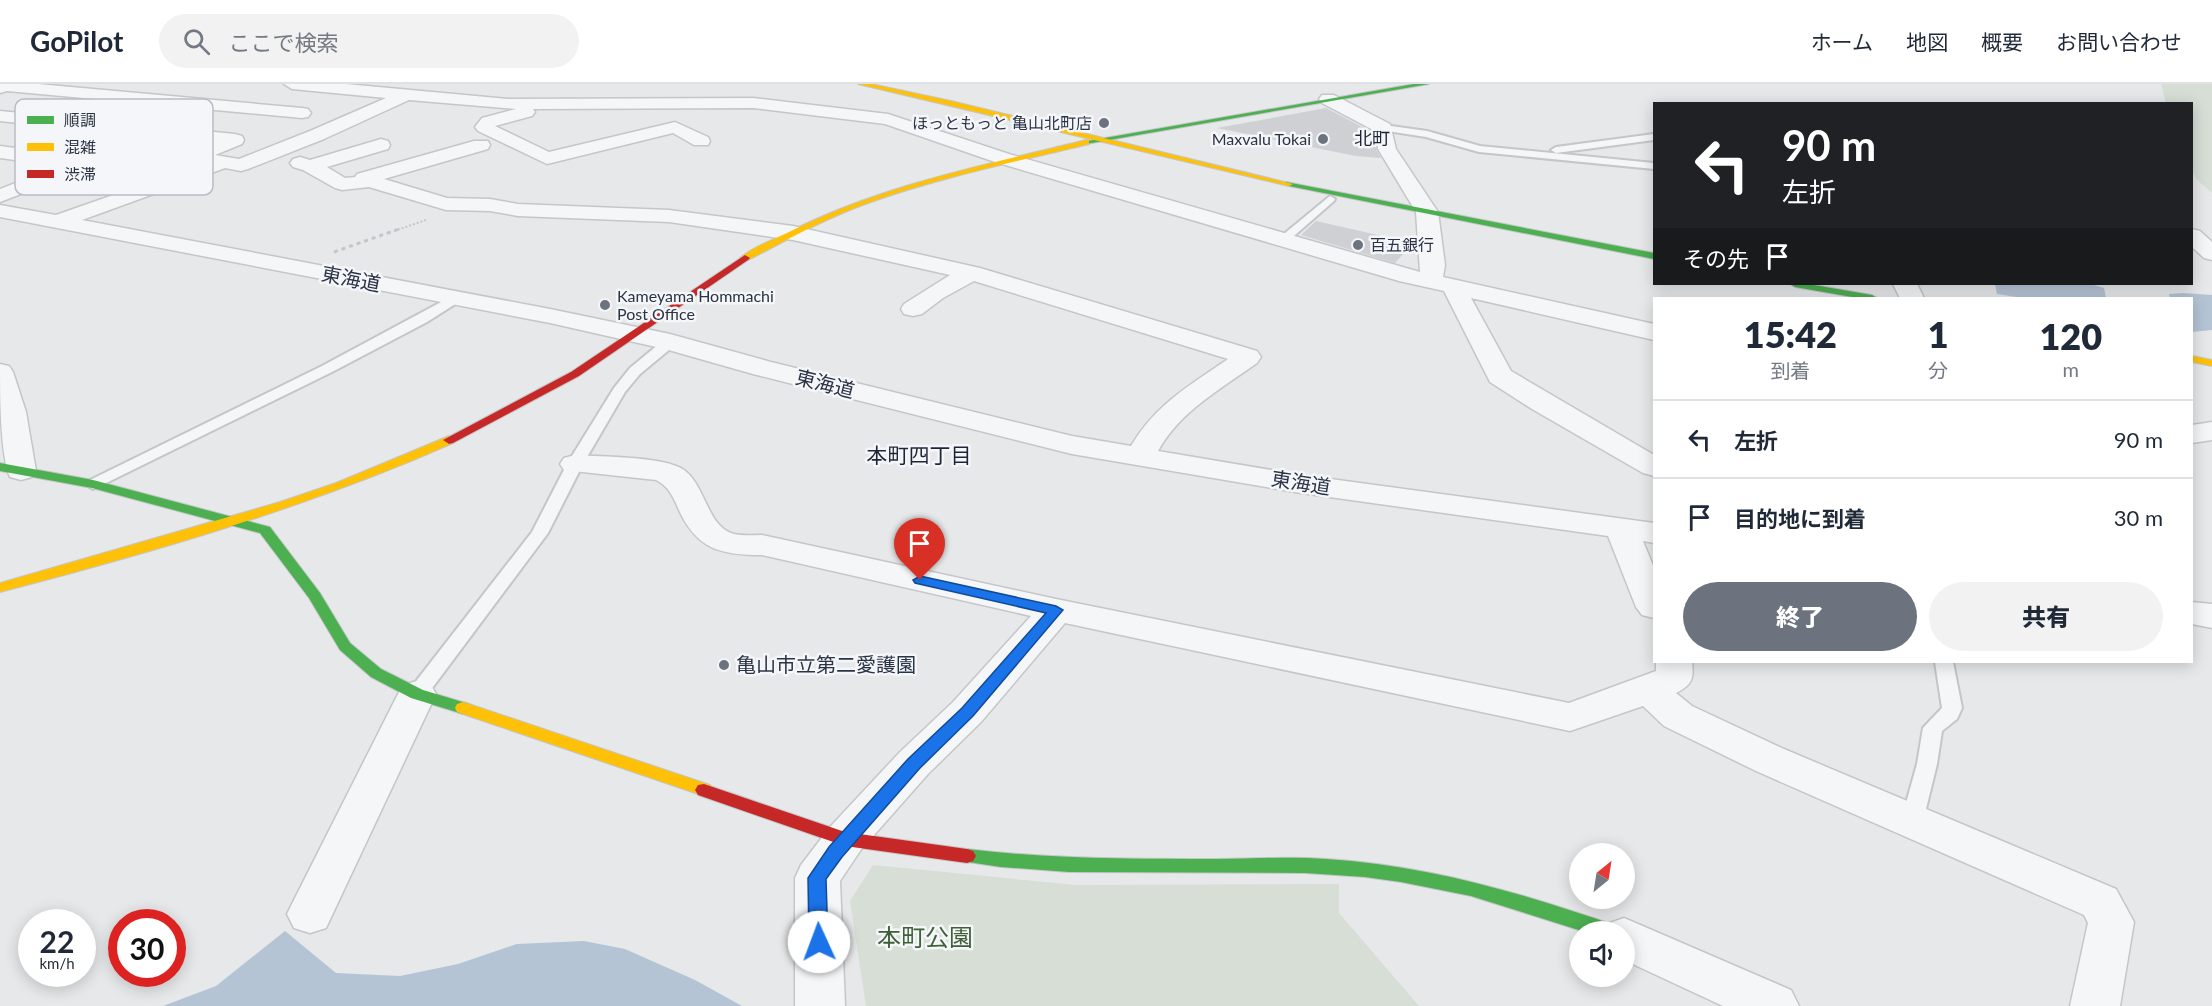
<!DOCTYPE html>
<html lang="ja">
<meta charset="utf-8">
<style>
:root{--surface:#fff;--page:#f2f2f3;--text:#1f2937;--muted:#747a83;--line:#e0e1e3;--accent:#6c737f}
body{margin:0;font-family:Lato,"Noto Sans JP",sans-serif;background:var(--page);color:var(--text);height:100vh;display:flex;flex-direction:column;font-size:22px;white-space:nowrap}
*{box-sizing:border-box;margin:0}
p{font-size:20px;color:var(--muted)}
.icon{flex:none;width:33px;height:33px;fill:none;stroke:currentColor;stroke-width:2;stroke-linecap:round;stroke-linejoin:round}
.map{position:relative;flex:1;overflow:hidden}
.details{position:absolute;left:1653px;top:213px;width:540px;height:366px;display:flex;flex-direction:column;background:var(--surface);border-radius:0px;box-shadow:0 3px 15px #0003}
.details>*{flex:none}
.hud{position:absolute;left:1653px;top:18px;width:540px;height:183px;border-radius:0px;box-shadow:0 3px 15px #0003;background:#202124;color:#fff;overflow:hidden}
.needle{width:39px;rotate:30deg}
.fabs{position:absolute;left:1569px;top:759px;display:grid;gap:12px}
.fabs a{display:grid;place-items:center;width:66px;height:66px;border-radius:50%;background:var(--surface);box-shadow:0 3px 15px #0003;font-size:30px}
.speed{position:absolute;left:18px;top:825px;display:flex;gap:12px;font-size:30px;font-weight:700;text-align:center}
.speed>*{display:grid;place-content:center;width:78px;height:78px;border-radius:50%;background:var(--surface);box-shadow:0 3px 15px #0003;line-height:1}
.speed small{font-size:15px;font-weight:400}
.speed .limit{border:9px solid #d22;background:#fff;color:#111}
.pin{position:absolute;display:grid;place-items:center;width:51px;height:51px;color:#fff;margin:-62px -26px;border-radius:50% 50% 50% 0;rotate:-45deg;box-shadow:0 0 6px #0007}
.pin .icon{rotate:45deg}
.me{position:absolute;width:66px;margin:-33px;rotate:358deg;stroke-linejoin:round;filter:drop-shadow(0 0 4px #0008)}
.turn{display:flex;align-items:center;gap:21px;height:126px;padding:0 30px;font-size:27px}
.turn .icon{width:78px;height:78px;stroke-width:2.5}
.turn b{display:block;font-size:42px;line-height:51px}
.then{display:flex;align-items:center;height:57px;padding:0 30px;background:#0003;gap:12px;font-size:22px}
.eta{display:flex;justify-content:space-evenly;align-items:center;height:102px;text-align:center}
.eta b{font-size:36px;font-weight:800;line-height:42px}
.button{display:flex;gap:12px;margin-top:auto;padding:12px 30px}
.button a{flex:1;height:69px;border-radius:36px;background:var(--accent);color:#fff;font-size:24px;font-weight:800;line-height:69px;text-align:center}
.button a+a{background:var(--page);color:var(--text)}
ul{padding:0;list-style:none}
li{display:flex;align-items:center;gap:18px;height:78px;padding:0 30px;border-top:2px solid var(--line)}
li div{flex:1}
li b{display:block;font-size:22px}
li em{font-style:normal}
header{display:flex;align-items:center;gap:36px;box-sizing:border-box;height:84px;padding:0 30px;background:var(--surface);border-bottom:2px solid var(--line)}
header strong{font-size:28px}
nav{display:flex;gap:33px;margin-inline-start:auto;font-size:21px}
.search{width:420px;height:54px;background:var(--page);display:flex;align-items:center;gap:15px;box-sizing:border-box;padding:0 21px;border-radius:33px;color:var(--muted);font-size:22px}
.map>svg:first-child{display:block}
.green{fill:#d6ded6}
.water{fill:#b4c4d5}
.building{fill:#ced0d3}
.lines{fill:none;stroke-linecap:round;stroke-linejoin:round}
.lane-casing{stroke:#c4c6c8;stroke-width:4}
.street-casing{stroke:#c4c6c8;stroke-width:3}
.fast-casing{stroke:#c4c6c8;stroke-width:2}
.slow-casing{stroke:#c4c6c8;stroke-width:2}
.jam-casing{stroke:#c4c6c8;stroke-width:2}
.path-far1{stroke:#c5c6ca;stroke-width:2;stroke-dasharray:2 2;stroke-linecap:butt}
.path{stroke:#c5c6ca;stroke-width:3;stroke-dasharray:4 4;stroke-linecap:butt}
.lane{fill:#f5f6f7;fill-rule:evenodd}
.street{fill:#f5f6f7;fill-rule:evenodd}
.fast{fill:#4caf50;fill-rule:evenodd}
.slow{fill:#ffc107;fill-rule:evenodd}
.jam{fill:#c62828;fill-rule:evenodd}
.route{fill:#1a73e8;stroke:#114b97;stroke-width:1.5}
.poi-dot{fill:#6c737f;stroke:#f4f6f9;stroke-width:2}
.labels{text-anchor:middle;stroke-width:5;stroke-linejoin:round;paint-order:stroke}
.far-poi-label{font-size:16px;fill:#2b3445;stroke:#f4f6f9;text-anchor:end}
.far-quarter-label{font-size:18px;fill:#1d2536;stroke:#f4f6f9}
.street-label{font-size:20px;fill:#2b3445;stroke:#f4f6f9}
.poi-label{font-size:20px;fill:#2b3445;stroke:#f4f6f9;text-anchor:start}
.neighbourhood-label{font-size:21px;fill:#1d2536;stroke:#f4f6f9}
.near-park-label{font-size:24px;fill:#3f6138;stroke:#f4f6f9}
.key{fill:#f4f6f9;stroke:#b8bcc3;stroke-width:1.5}
.key-label{font-size:16px;fill:#2b3445}
</style>
<header>
<strong>GoPilot</strong>
<div class="search"><svg class="icon" aria-label="search" viewBox="0 0 24 24"><circle cx="10" cy="10" r="6"/><path d="M15 15l6 6"/></svg>ここで検索</div>
<nav><a>ホーム</a><a>地図</a><a>概要</a><a>お問い合わせ</a></nav>
</header>
<div class="map">
<svg width="2212" height="922" viewBox="0 0 2212 922">
<rect width="100%" height="100%" fill="#e6e8ea"/>
<path class="green" d="M 2161,0 L 2212,0 L 2212,109 L 2196,95 L 2192,85 L 2192,20 L 2166,19 Z
M 873,781 L 1075,801 L 1339,800 L 1339,829 L 1419,922 L 866,922 L 850,817 Z"/>
<path class="water" d="M 1995,200 L 2091,200 L 2104,204 L 2106,214 L 2023,214 L 1997,210 Z
M 2183,209 L 2212,211 L 2212,246 L 2192,248 L 2192,214 L 2170,214 L 2169,210 Z
M 285,847 L 336,889 L 400,892 L 458,880 L 517,860 L 584,857 L 625,865 L 695,896 L 742,922 L 163,922 L 216,902 Z"/>
<path class="building" d="M 1326,24 L 1372,48 L 1376,65 L 1381,74 L 1356,72 L 1217,44 Z
M 1316,137 L 1413,159 L 1395,179 L 1301,151 Z"/>
<g class="lines">
<g class="lane-casing">
<path id="lane" d="M 1384,41 L 1427,47 L 1480,62 L 1654,79 L 1654,85 L 1479,68 L 1426,53 L 1381,46 L 1379,44 Z
M 1654,50 L 1654,56 L 1556,69 L 1551,66 L 1556,63 Z
M 1330,112 L 1335,115 L 1334,117 L 1287,158 L 1279,158 L 1279,154 Z
M 456,210 L 460,211 L 460,217 L 427,238 L 332,288 L 98,403 L 93,405 L 85,400 L 88,397 L 322,282 Z
M 670,254 L 675,255 L 676,258 L 675,261 L 640,290 L 625,308 L 583,380 L 548,449 L 424,615 L 417,617 L 410,615 L 407,610 L 410,605 L 532,448 L 567,380 L 614,304 L 630,284 L 665,255 Z
M 1935,578 L 1953,578 L 1962,624 L 1957,635 L 1942,647 L 1937,680 L 1923,737 L 1920,743 L 1912,745 L 1904,743 L 1901,737 L 1917,680 L 1923,644 L 1942,624 Z"/>
</g>
<g class="street-casing">
<path id="street" d="M 0,0 L 38,0 L 302,24 L 308,25 L 311,29 L 308,33 L 302,34 L 7,7 L 0,9 Z
M 284,0 L 346,0 L 508,15 L 753,14 L 888,30 L 1009,70 L 1420,188 L 1416,128 L 1378,65 L 1375,47 L 1322,19 L 1319,15 L 1322,11 L 1334,11 L 1390,40 L 1396,65 L 1438,128 L 1445,181 L 1443,193 L 1654,240 L 1654,256 L 1471,214 L 1511,287 L 1654,371 L 1654,392 L 1643,389 L 1532,325 L 1490,298 L 1444,207 L 1399,197 L 995,78 L 885,40 L 753,24 L 533,25 L 535,28 L 532,32 L 495,42 L 549,68 L 675,38 L 708,53 L 710,57 L 708,61 L 694,61 L 673,49 L 547,80 L 478,47 L 475,43 L 482,34 L 516,25 L 409,16 L 324,55 L 248,85 L 241,87 L 225,84 L 82,136 L 550,225 L 670,250 L 771,278 L 1072,352 L 1131,362 C 1156,320 1189,302 1228,275 L 974,197 L 943,214 L 922,230 L 913,232 L 904,230 L 901,225 L 904,220 L 950,191 L 793,156 L 669,138 L 518,132 L 490,127 L 446,126 L 369,103 L 342,106 L 335,104 L 303,86 L 293,83 L 290,79 L 293,75 L 300,73 L 310,76 L 381,55 L 388,57 L 390,61 L 388,65 L 327,83 L 345,94 L 355,93 L 357,90 L 474,57 L 488,57 L 490,61 L 488,65 L 384,95 L 447,114 L 490,115 L 518,120 L 669,126 L 793,142 L 980,184 L 1257,267 L 1261,273 L 1257,279 C 1221,305 1180,327 1158,367 L 1301,391 L 1654,439 L 1654,459 L 1643,457 L 1654,484 L 1654,534 L 1642,531 L 1636,523 L 1608,452 L 1301,409 L 1072,370 L 753,290 L 665,265 L 550,239 L 0,133 L 0,121 L 56,131 L 199,81 L 186,78 L 183,74 L 186,70 L 211,59 L 0,37 L 0,27 L 235,50 L 242,52 L 244,56 L 242,60 L 215,71 L 239,75 L 310,47 L 386,14 L 292,5 Z
M 134,54 L 141,56 L 143,60 L 141,64 L 0,118 L 0,105 L 59,82 L 0,74 L 0,62 L 81,73 Z
M 2192,145 L 2200,147 L 2212,158 L 2212,176 L 2204,174 L 2192,163 Z
M 1893,200 L 1917,200 L 1924,214 L 1900,214 Z
M 0,280 L 9,282 L 13,288 L 26,328 L 36,387 L 32,393 L 21,396 L 10,393 C 0,372 0,307 0,280 Z
M 2212,338 L 2212,356 L 2192,359 L 2192,341 Z
M 575,371 C 601,373 664,372 684,386 C 706,402 707,443 734,450 C 743,452 753,451 762,451 L 1056,515 L 1569,619 L 1656,587 L 1656,578 L 1692,578 C 1694,595 1692,601 1676,609 L 1692,622 L 1784,665 L 2116,805 L 2134,838 L 2120,922 L 2070,922 L 2088,839 L 2084,831 L 1756,687 L 1664,642 L 1643,622 L 1570,647 L 1065,539 L 981,638 L 928,690 L 860,767 L 840,797 L 845,922 L 795,922 L 795,794 L 801,781 L 830,743 L 900,668 L 953,618 L 1031,532 L 762,471 C 720,471 696,465 678,424 C 673,412 668,402 656,396 L 564,386 L 560,380 L 564,374 Z
M 2192,518 L 2212,520 L 2212,544 L 2192,540 Z
M 417,597 L 431,601 L 436,610 L 326,844 L 310,849 L 294,844 L 287,830 L 294,816 L 398,610 L 403,601 Z
M 1624,834 L 1791,906 L 1799,922 L 1723,922 L 1624,876 L 1624,848 L 1604,848 L 1607,840 Z"/>
</g>
<g class="fast-casing">
<path id="fast" d="M 1414,0 L 1429,0 L 1086,60 L 1082,58 Z
M 1286,98 L 1654,169 L 1654,175 L 1289,102 L 1285,100 Z
M 1790,200 L 1808,200 L 1872,211 L 1877,214 L 1858,214 L 1795,203 Z
M 0,379 L 93,396 L 270,443 L 320,509 L 350,559 L 381,585 L 423,606 L 469,620 L 471,624 L 469,628 L 463,630 L 411,614 L 371,593 L 340,566 L 309,514 L 260,449 L 92,404 L 0,387 Z
M 967,765 C 1050,775 1133,775 1217,775 C 1253,775 1289,772 1326,775 C 1426,781 1522,809 1617,842 L 1619,848 L 1585,848 L 1471,812 L 1401,798 L 1365,793 L 1305,789 L 1069,788 L 1001,783 L 961,777 L 958,772 L 961,767 Z"/>
</g>
<g class="slow-casing">
<path id="slow" d="M 858,0 L 871,0 L 951,17 L 1293,100 L 1289,102 Z
M 1086,56 L 1089,56 L 1089,60 C 1015,78 940,93 868,119 C 826,134 787,156 748,176 L 740,174 C 753,163 773,156 789,148 C 882,101 985,81 1086,56 Z
M 2192,272 L 2212,276 L 2212,282 L 2192,278 Z
M 449,352 L 455,356 L 453,359 C 308,423 154,468 0,508 L 0,499 L 280,418 L 336,399 Z
M 463,618 L 710,701 L 713,706 L 710,711 L 704,712 L 457,628 L 455,624 L 457,620 Z"/>
</g>
<g class="jam-casing">
<path id="jam" d="M 745,171 L 750,174 L 748,176 L 579,292 L 453,359 L 449,360 L 443,356 L 571,288 Z
M 704,700 L 845,748 L 967,765 L 973,767 L 976,772 L 973,777 L 967,779 L 845,762 L 698,711 L 695,706 L 698,701 Z"/>
</g>
<path class="path-far1" d="M 394,147 L 426,136"/>
<path class="path" d="M 334,168 L 399,145"/>
<use href="#lane" class="lane"/>
<use href="#street" class="street"/>
<use href="#fast" class="fast"/>
<use href="#slow" class="slow"/>
<use href="#jam" class="jam"/>
</g>
<path class="route" d="M 920,492 L 1056,522 L 1063,526 L 973,632 L 920,684 L 842,773 L 826,795 L 828,858 L 826,864 L 819,866 L 812,864 L 809,858 L 808,794 L 829,763 L 908,675 L 962,624 L 1046,529 L 915,499 L 913,496 Z"/>
<g class="poi-dot">
<circle cx="1104" cy="39" r="6"/>
<circle cx="1323" cy="55" r="6"/>
<circle cx="1358" cy="161" r="6"/>
<circle cx="605" cy="221" r="6"/>
<circle cx="724" cy="581" r="6"/>
</g>
<g class="labels">
<g class="far-poi-label">
<text x="1092" y="45">ほっともっと 亀山北町店</text>
<text x="1311" y="61">Maxvalu Tokai</text>
<text x="1370" y="167" text-anchor="start">百五銀行</text>
<text x="617" y="218" text-anchor="start">Kameyama Hommachi<tspan x="617" dy="18">Post Office</tspan></text>
</g>
<g class="far-quarter-label">
<text x="1372" y="61">北町</text>
</g>
<g class="street-label">
<text transform="translate(351 195) rotate(11)" y="7">東海道</text>
<text transform="translate(825 300) rotate(14)" y="7">東海道</text>
<text transform="translate(1301 399) rotate(9)" y="7">東海道</text>
</g>
<g class="poi-label">
<text x="736" y="588">亀山市立第二愛護園</text>
</g>
<g class="neighbourhood-label">
<text x="919" y="379">本町四丁目</text>
</g>
<g class="near-park-label">
<text x="925" y="862">本町公園</text>
</g>
</g>
<rect x="15" y="15" width="198" height="96" rx="9" class="key"/>
<rect x="27" y="32" width="27" height="8" fill="#4caf50"/>
<rect x="27" y="59" width="27" height="8" fill="#ffc107"/>
<rect x="27" y="86" width="27" height="8" fill="#c62828"/>
<g class="key-label">
<text x="64" y="42">順調</text>
<text x="64" y="69">混雑</text>
<text x="64" y="96">渋滞</text>
</g>
</svg>
<div class="fabs">
<a><svg class="needle" viewBox="-14 -14 28 28"><path d="M0-13l5 13h-10z" fill="#e53935"/><path d="M0 13l5-13h-10z" fill="#747a83"/></svg></a>
<a><svg class="icon" aria-label="sound" viewBox="0 0 24 24"><path d="M4 9h4l5-4v14l-5-4H4zM17 9q2 3 0 6"/></svg></a>
</div>
<div class="speed"><div>22<small>km/h</small></div><div class="limit">30</div></div>
<div class="pin" style="left:920px;top:496px;background:#d93025"><svg class="icon" aria-label="arrive" viewBox="0 0 24 24"><path d="M6 21V4h12l-3 4 3 4H6"/></svg></div>
<svg class="me" style="left:819px;top:858px" viewBox="-20 -20 40 40"><circle r="19" fill="#fff"/><path d="M0-13L10 11 0 6-10 11z" fill="#1a73e8"/></svg>
<div class="hud">
<div class="turn"><svg class="icon" aria-label="left" viewBox="0 0 24 24"><path d="M17 20v-9H6M10 6l-5 5 5 5"/></svg><div><b>90 m</b>左折</div></div>
<div class="then">その先<svg class="icon" aria-label="arrive" viewBox="0 0 24 24"><path d="M6 21V4h12l-3 4 3 4H6"/></svg></div>
</div>
<section class="details">
<div class="eta">
<div><b>15:42</b><p>到着</p></div>
<div><b>1</b><p>分</p></div>
<div><b>120</b><p>m</p></div>
</div>
<ul>
<li><svg class="icon" aria-label="left" viewBox="0 0 24 24"><path d="M17 20v-9H6M10 6l-5 5 5 5"/></svg><div><b>左折</b></div><em>90 m</em></li>
<li><svg class="icon" aria-label="arrive" viewBox="0 0 24 24"><path d="M6 21V4h12l-3 4 3 4H6"/></svg><div><b>目的地に到着</b></div><em>30 m</em></li>
</ul>
<div class="button"><a>終了</a><a>共有</a></div>
</section>
</div>
